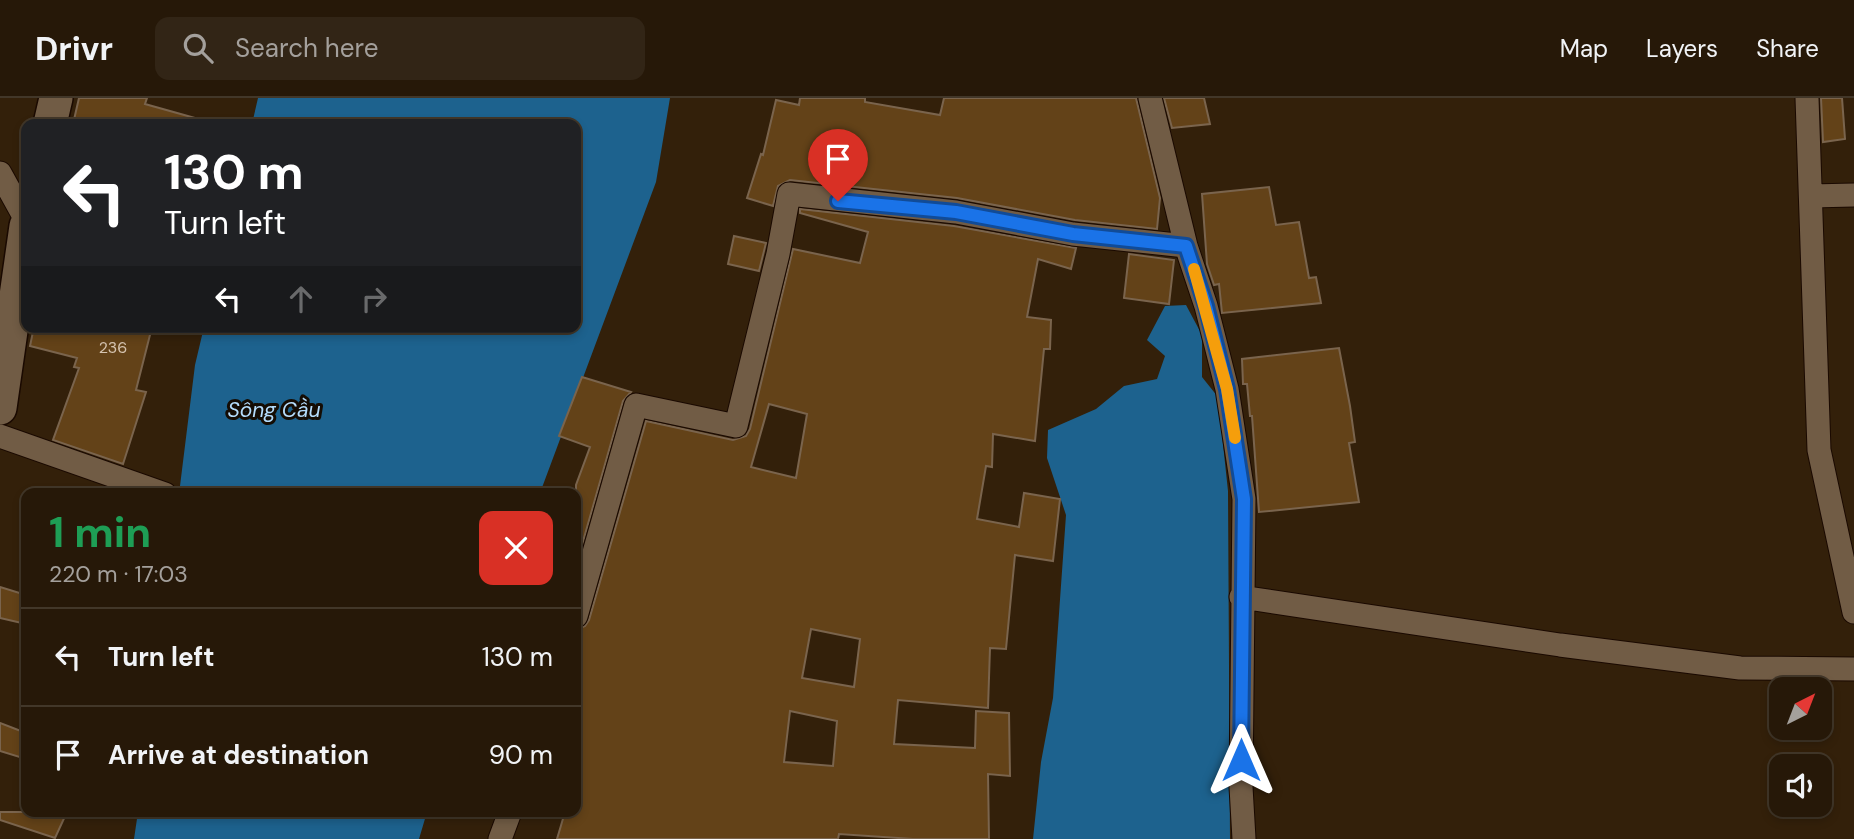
<!DOCTYPE html>
<meta charset="utf-8">
<style>
:root{--surface:#261808;--page:#322516;--text:#f1f3f6;--muted:#a4a09c;--line:#423729}
body{margin:0;font-family:"DM Sans",sans-serif;background:var(--page);color:var(--text);height:100vh;display:flex;flex-direction:column;font-size:26px;white-space:nowrap}
*{box-sizing:border-box;margin:0}
p{font-size:23px;color:var(--muted)}
.icon{flex:none;width:38px;height:38px;fill:none;stroke:currentColor;stroke-width:2;stroke-linecap:round;stroke-linejoin:round}
.map{position:relative;flex:1;overflow:hidden}
.side{position:absolute;left:21px;top:390px;width:560px;height:329px;display:flex;flex-direction:column;background:var(--surface);border-radius:14px;box-shadow:0 4px 10px #0003,0 0 0 2px var(--line)}
.side>*{flex:none}
.hud{position:absolute;left:21px;top:21px;width:560px;height:214px;border-radius:14px;box-shadow:0 4px 10px #0003,0 0 0 2px var(--line);background:#202124;color:#fff;overflow:hidden}
.needle{width:46px;rotate:42deg}
.buttons{position:absolute;left:1769px;top:579px;display:grid;gap:14px}
.buttons a{display:grid;place-items:center;width:63px;height:63px;border-radius:14px;background:var(--surface);box-shadow:0 4px 10px #0003,0 0 0 2px var(--line);font-size:35px}
.pin{position:absolute;display:grid;place-items:center;width:60px;height:60px;color:#fff;margin:-72px -30px;border-radius:50% 50% 50% 0;rotate:-45deg;box-shadow:0 0 7px #0007}
.pin .icon{rotate:45deg}
.me{position:absolute;width:77px;margin:-38px;rotate:0deg;stroke-linejoin:round;filter:drop-shadow(0 0 5px #0008)}
.turn{display:flex;align-items:center;gap:24px;height:147px;padding:0 28px;font-size:32px}
.turn .icon{width:91px;height:91px;stroke-width:2.5}
.turn b{display:block;font-size:49px;line-height:60px}
.lanes{display:flex;align-items:center;height:66px;padding:0 28px;background:#0003;justify-content:center;gap:35px;direction:ltr}
.lanes .off{opacity:.35}
.round{display:grid;place-items:center;flex:none;width:74px;height:74px;border-radius:14px;background:var(--page)}
.summary{display:flex;align-items:center;justify-content:space-between;height:119px;padding:0 28px}
h1{font-size:42px;font-weight:700;line-height:52px;color:#1e9e55}
ul{padding:0;list-style:none}
li{display:flex;align-items:center;gap:21px;height:98px;padding:0 28px;border-top:2px solid var(--line)}
li div{flex:1}
li b{display:block;font-size:26px}
li em{font-style:normal}
header{display:flex;align-items:center;gap:42px;box-sizing:border-box;height:98px;padding:0 35px;background:var(--surface);border-bottom:2px solid var(--line)}
header strong{font-size:33px}
nav{display:flex;gap:38px;margin-inline-start:auto;font-size:24px}
.search{width:490px;height:63px;background:var(--page);display:flex;align-items:center;gap:18px;box-sizing:border-box;padding:0 24px;border-radius:14px;color:var(--muted);font-size:26px}
.map>svg:first-child{display:block}
.water{fill:#1d628e}
.building{fill:#634218;stroke:#7a644d;stroke-width:2;fill-rule:evenodd}
.lines{fill:none;stroke-linecap:round;stroke-linejoin:round}
.minor-casing{stroke:#1a0900;stroke-width:25}
.secondary-casing{stroke:#1a0900;stroke-width:36}
.minor{stroke:#715c45;stroke-width:23}
.secondary{stroke:#715c45;stroke-width:33}
.route-casing{stroke:#114b97;stroke-width:18}
.route{stroke:#1a73e8;stroke-width:12}
.slow{stroke:#f59e0b;stroke-width:12}
.labels{text-anchor:middle;stroke-width:6;stroke-linejoin:round;paint-order:stroke}
.number-label{font-size:16px;fill:#d6c4b0}
.water-label{font-size:21px;font-style:italic;fill:#b4dcfc;stroke:#140c04}
</style>
<header>
<strong>Drivr</strong>
<div class="search"><svg class="icon" aria-label="search" viewBox="0 0 24 24"><circle cx="10" cy="10" r="6"/><path d="M15 15l6 6"/></svg>Search here</div>
<nav><a>Map</a><a>Layers</a><a>Share</a></nav>
</header>
<div class="map">
<svg width="1854" height="741" viewBox="0 0 1854 741">
<rect width="100%" height="100%" fill="#33200a"/>
<path class="water" d="M 258,0 L 670,0 L 656,84 L 540,395 L 179,396 L 195,267 L 204,229 L 576,229 L 576,26 L 252,26 Z
M 1186,207 L 1202,237 L 1202,279 L 1218,299 L 1228,393 L 1230,741 L 1033,741 L 1041,664 L 1053,600 L 1066,417 L 1047,360 L 1048,332 L 1096,311 L 1124,288 L 1157,281 L 1165,258 L 1147,242 L 1165,208 Z
M 138,714 L 427,714 L 419,741 L 134,741 Z"/>
<path class="building" d="M 79,0 L 147,0 L 145,6 L 195,20 L 194,26 L 73,26 Z
M 800,0 L 865,0 L 865,4 L 940,17 L 944,0 L 1136,0 L 1160,100 L 1157,131 L 1075,122 L 957,100 L 790,82 L 778,88 L 773,108 L 747,100 L 761,56 L 763,57 L 776,2 L 799,7 Z
M 1164,0 L 1204,0 L 1210,26 L 1172,30 Z
M 1821,0 L 1842,0 L 1845,41 L 1823,44 Z
M 1269,89 L 1276,127 L 1299,124 L 1309,180 L 1316,179 L 1321,205 L 1222,215 L 1219,186 L 1214,187 L 1207,166 L 1202,96 Z
M 800,111 L 954,128 L 1076,150 L 1071,171 L 1038,161 L 1027,219 L 1051,222 L 1050,251 L 1044,251 L 1035,343 L 993,336 L 992,369 L 986,368 L 977,421 L 1019,429 L 1024,395 L 1060,401 L 1053,463 L 1015,457 L 1006,551 L 990,550 L 988,610 L 898,602 L 894,646 L 975,650 L 976,613 L 1009,615 L 1010,678 L 988,676 L 989,741 L 913,741 L 839,736 L 838,741 L 557,741 L 565,714 L 576,714 L 576,532 L 585,528 L 589,522 L 646,323 L 733,342 L 746,338 L 750,331 L 793,151 L 860,165 L 868,134 L 800,115 ZM 769,306 L 807,316 L 796,380 L 751,369 ZM 811,531 L 860,541 L 854,589 L 802,580 ZM 790,613 L 837,623 L 833,668 L 784,664 Z
M 734,138 L 766,145 L 759,173 L 728,166 Z
M 1129,156 L 1174,162 L 1169,206 L 1124,200 Z
M 34,229 L 152,229 L 136,292 L 146,294 L 123,366 L 53,342 L 79,270 L 74,269 L 77,260 L 30,248 Z
M 1339,250 L 1350,308 L 1355,344 L 1349,345 L 1359,404 L 1259,414 L 1252,318 L 1250,318 L 1247,286 L 1243,286 L 1242,261 Z
M 582,279 L 631,294 L 623,303 L 576,468 L 576,387 L 590,349 L 559,338 Z
M 0,489 L 26,497 L 26,526 L 0,520 Z
M 0,625 L 26,635 L 26,661 L 0,653 Z
M 0,714 L 67,714 L 55,740 L 0,722 Z"/>
<g class="lines">
<g class="minor-casing">
<path id="minor" d="M 1150,0 L 1186,148 L 1206,208 L 1227,291 L 1244,401 L 1241,689 L 1244,741
M 1807,0 L 1819,352 L 1854,514
M 0,75 L 26,122
M 1811,98 L 1854,97
M 0,338 L 165,396
M 1241,499 L 1560,547 L 1740,570 L 1854,571
M 576,518 L 636,307 L 736,328 L 778,156 L 789,96 L 956,114 L 1073,136 L 1186,148
M 500,741 L 510,714"/>
</g>
<g class="secondary-casing">
<path id="secondary" d="M 50,26 L 56,0
M 0,310 L 26,128"/>
</g>
<use href="#minor" class="minor"/>
<use href="#secondary" class="secondary"/>
</g>
<g class="lines">
<g class="route-casing">
<path id="route" d="M 838,103 L 956,114 L 1073,136 L 1186,148 L 1206,208 L 1227,291 L 1244,401 L 1241,662"/>
</g>
<use href="#route" class="route"/>
<path class="slow" d="M 1194,171 L 1227,291 L 1235,340"/>
</g>
<g class="labels">
<g class="number-label">
<text x="113" y="255">236</text>
</g>
<g class="water-label">
<text x="274" y="319">Sông Cầu</text>
</g>
</g>
</svg>
<div class="buttons">
<a><svg class="needle" viewBox="-14 -14 28 28"><path d="M0-13l5 13h-10z" fill="#e53935"/><path d="M0 13l5-13h-10z" fill="#a4a09c"/></svg></a>
<a><svg class="icon" aria-label="sound" viewBox="0 0 24 24"><path d="M4 9h4l5-4v14l-5-4H4zM17 9q2 3 0 6"/></svg></a>
</div>
<div class="pin" style="left:838px;top:103px;background:#d93025"><svg class="icon" aria-label="arrive" viewBox="0 0 24 24"><path d="M6 21V4h12l-3 4 3 4H6"/></svg></div>
<svg class="me" style="left:1241px;top:662px" viewBox="-20 -20 40 40"><path d="M0-17L14 15 0 8-14 15z" fill="#1a73e8" stroke="#fff" stroke-width="4"/></svg>
<div class="hud">
<div class="turn"><svg class="icon" aria-label="left" viewBox="0 0 24 24"><path d="M17 20v-9H6M10 6l-5 5 5 5"/></svg><div><b>130 m</b>Turn left</div></div>
<div class="lanes"><svg class="icon" aria-label="left" viewBox="0 0 24 24"><path d="M17 20v-9H6M10 6l-5 5 5 5"/></svg><svg class="icon off" aria-label="ahead" viewBox="0 0 24 24"><path d="M12 20V5M6 11l6-6 6 6"/></svg><svg class="icon off" aria-label="right" viewBox="0 0 24 24"><path d="M7 20v-9h11M14 6l5 5-5 5"/></svg></div>
</div>
<section class="side">
<div class="summary"><div><h1>1 min</h1><p>220 m · 17:03</p></div><a class="round" style="background:#d93025;color:#fff"><svg class="icon" aria-label="close" viewBox="0 0 24 24"><path d="M6 6l12 12M18 6L6 18"/></svg></a></div>
<ul>
<li><svg class="icon" aria-label="left" viewBox="0 0 24 24"><path d="M17 20v-9H6M10 6l-5 5 5 5"/></svg><div><b>Turn left</b></div><em>130 m</em></li>
<li><svg class="icon" aria-label="arrive" viewBox="0 0 24 24"><path d="M6 21V4h12l-3 4 3 4H6"/></svg><div><b>Arrive at destination</b></div><em>90 m</em></li>
</ul>
</section>
</div>
